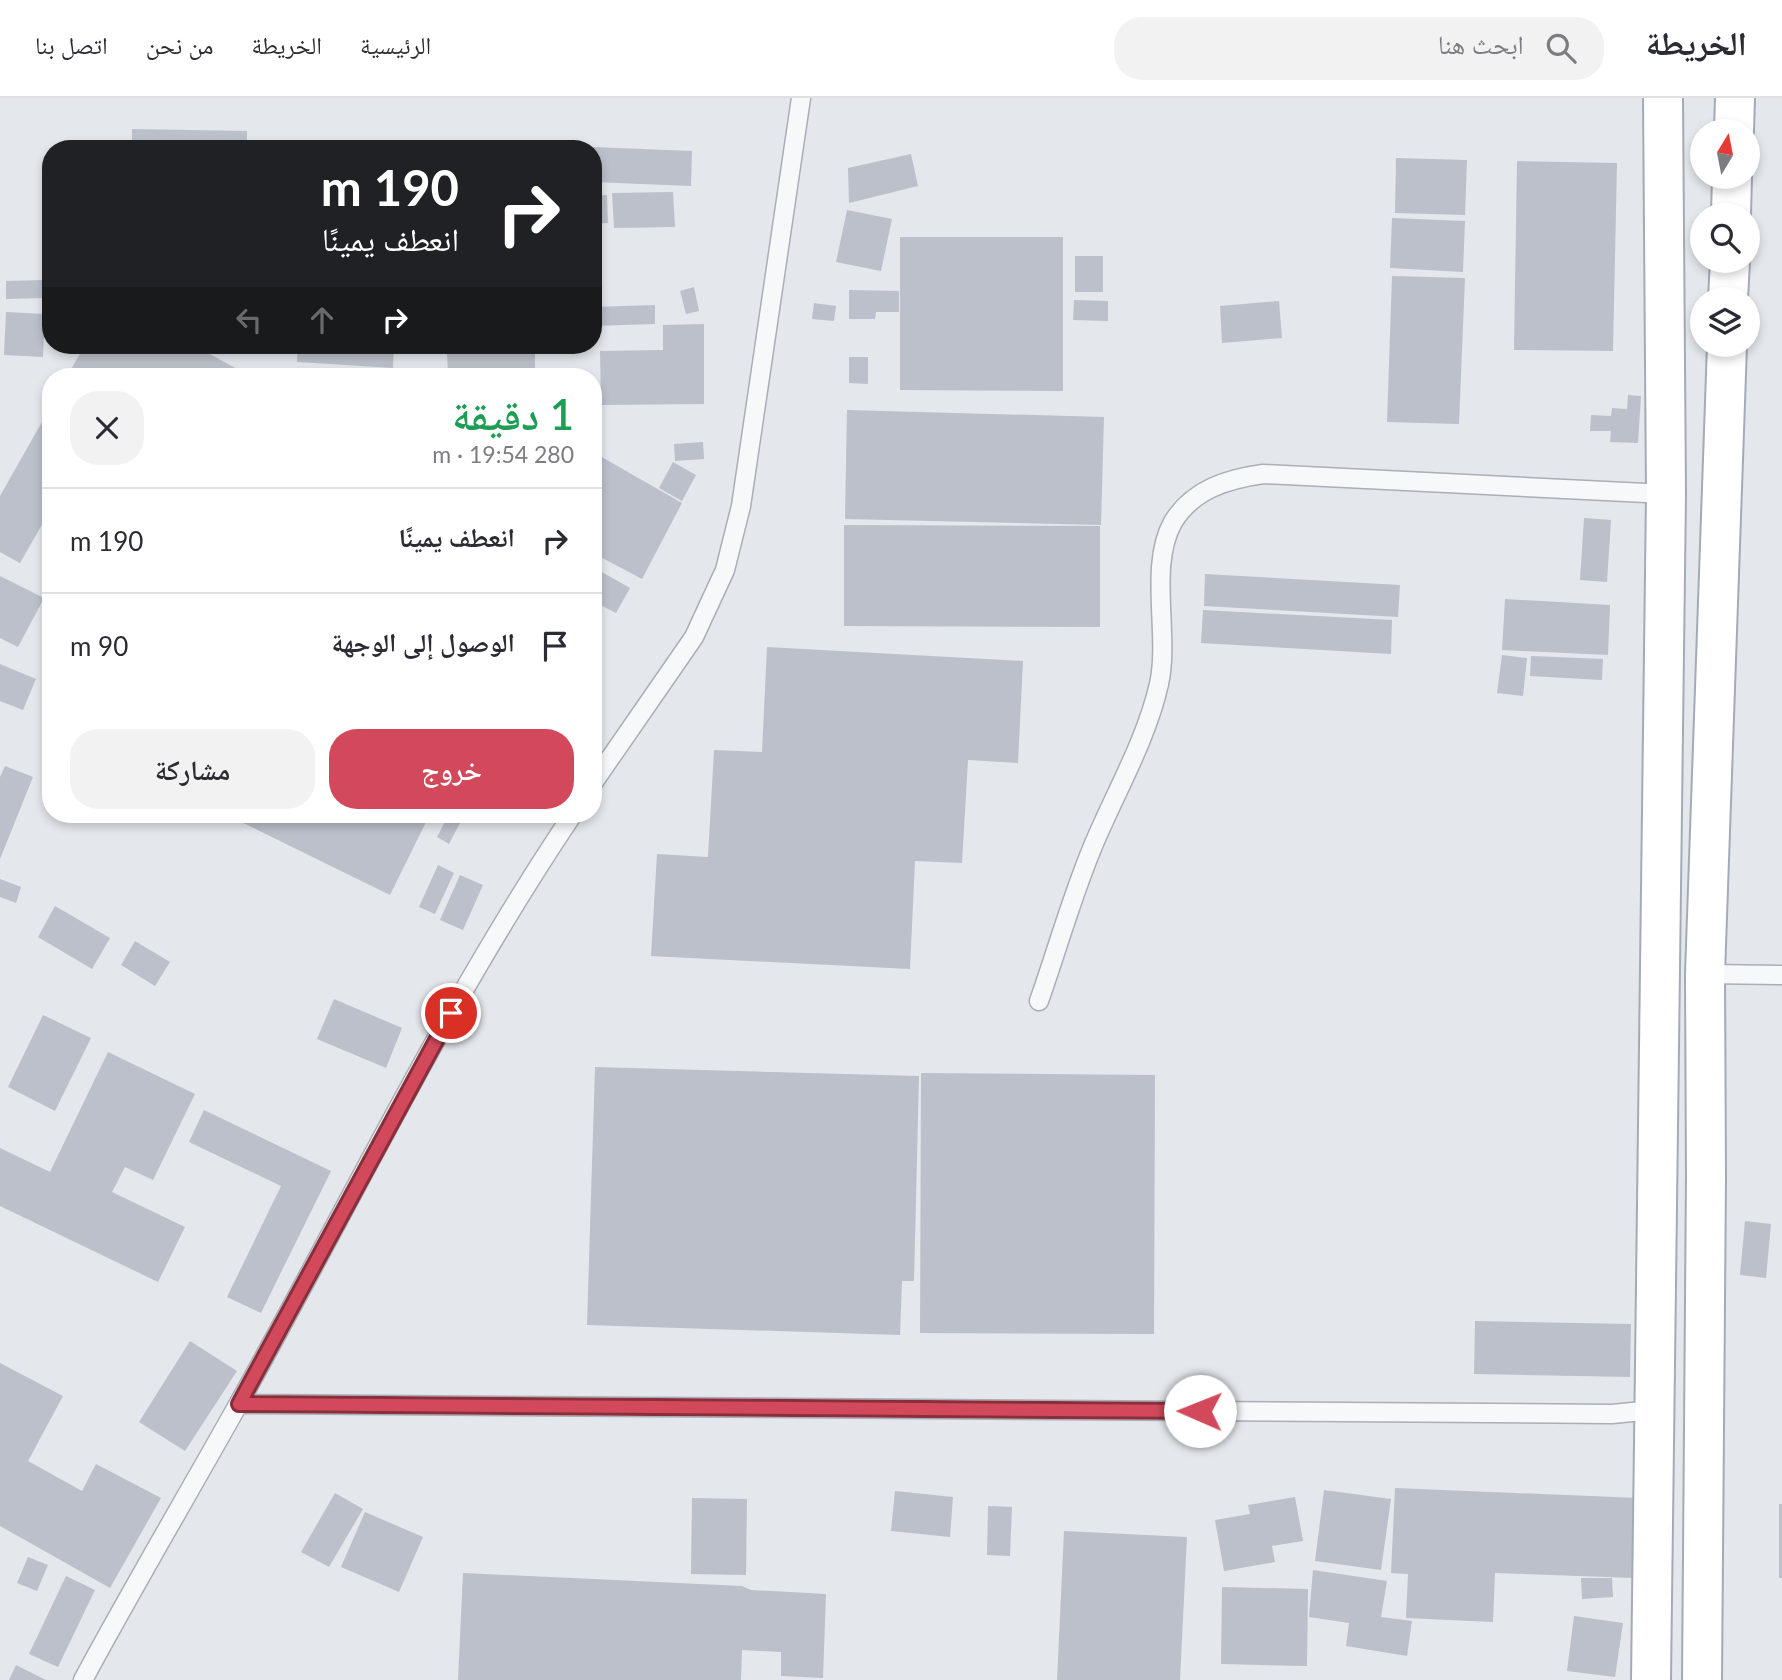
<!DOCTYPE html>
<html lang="ar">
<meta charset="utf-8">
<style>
:root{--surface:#fff;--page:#f2f2f3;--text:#2b2b33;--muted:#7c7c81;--line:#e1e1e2;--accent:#d1495b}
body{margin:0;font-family:Lato,"Noto Naskh Arabic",sans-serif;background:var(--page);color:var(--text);direction:rtl;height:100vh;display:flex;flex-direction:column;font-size:26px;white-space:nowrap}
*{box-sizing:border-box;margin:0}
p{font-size:23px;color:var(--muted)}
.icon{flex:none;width:38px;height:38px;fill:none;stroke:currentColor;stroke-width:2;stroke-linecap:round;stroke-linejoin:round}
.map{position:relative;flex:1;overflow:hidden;direction:ltr}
.sheet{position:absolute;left:42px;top:270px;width:560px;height:455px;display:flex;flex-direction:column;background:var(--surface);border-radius:28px;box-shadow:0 4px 10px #0003;direction:rtl}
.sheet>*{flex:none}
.top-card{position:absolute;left:42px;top:42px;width:560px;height:214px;border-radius:28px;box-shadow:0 4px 10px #0003;direction:rtl;background:#202124;color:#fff;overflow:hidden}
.needle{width:46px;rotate:10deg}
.tools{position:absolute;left:1690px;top:21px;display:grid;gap:14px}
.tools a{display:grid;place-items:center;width:70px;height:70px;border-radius:50%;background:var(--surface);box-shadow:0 4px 10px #0003;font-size:35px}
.pin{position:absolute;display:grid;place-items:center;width:60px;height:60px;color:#fff;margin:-30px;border:4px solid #fff;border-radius:50%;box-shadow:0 2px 7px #0007}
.me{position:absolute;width:77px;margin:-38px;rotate:271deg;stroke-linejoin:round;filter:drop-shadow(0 0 5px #0008)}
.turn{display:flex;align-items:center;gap:24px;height:147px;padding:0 28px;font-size:32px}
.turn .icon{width:91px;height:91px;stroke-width:2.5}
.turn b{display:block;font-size:49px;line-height:60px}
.lanes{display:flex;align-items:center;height:66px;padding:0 28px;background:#0003;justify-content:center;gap:35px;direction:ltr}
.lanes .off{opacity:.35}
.round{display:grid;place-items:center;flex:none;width:74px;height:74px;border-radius:28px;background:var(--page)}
.summary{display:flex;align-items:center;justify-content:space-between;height:119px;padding:0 28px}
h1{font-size:42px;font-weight:600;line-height:52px;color:#1e9e55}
.primary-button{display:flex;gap:14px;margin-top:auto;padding:14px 28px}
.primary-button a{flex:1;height:80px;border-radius:28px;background:var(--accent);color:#fff;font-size:28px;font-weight:600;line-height:80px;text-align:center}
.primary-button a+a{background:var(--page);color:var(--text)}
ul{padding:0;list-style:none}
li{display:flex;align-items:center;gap:21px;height:105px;padding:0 28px;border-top:2px solid var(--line)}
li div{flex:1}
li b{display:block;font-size:26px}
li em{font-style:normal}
header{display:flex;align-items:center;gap:42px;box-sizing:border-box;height:98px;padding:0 35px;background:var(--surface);border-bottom:2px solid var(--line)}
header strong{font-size:33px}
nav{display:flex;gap:38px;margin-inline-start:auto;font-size:24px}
.search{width:490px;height:63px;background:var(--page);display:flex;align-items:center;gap:18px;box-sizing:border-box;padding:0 24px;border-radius:28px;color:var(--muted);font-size:26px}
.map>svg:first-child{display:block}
.building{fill:#bbc0ca}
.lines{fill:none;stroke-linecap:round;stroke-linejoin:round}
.service-casing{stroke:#a9aeb7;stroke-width:21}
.primary-casing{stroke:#a3abb8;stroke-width:42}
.service{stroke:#f7f8fa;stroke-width:18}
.primary{stroke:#fff;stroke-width:38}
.route-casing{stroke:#882f3b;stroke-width:18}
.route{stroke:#d1495b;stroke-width:12}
</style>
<header>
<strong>الخريطة</strong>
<div class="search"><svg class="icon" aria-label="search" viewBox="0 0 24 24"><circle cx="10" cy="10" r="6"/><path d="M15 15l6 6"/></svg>ابحث هنا</div>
<nav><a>الرئيسية</a><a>الخريطة</a><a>من نحن</a><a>اتصل بنا</a></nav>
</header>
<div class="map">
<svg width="1782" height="1582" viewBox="0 0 1782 1582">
<rect width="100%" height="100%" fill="#e4e7ec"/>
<path class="building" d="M 132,31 L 247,33 L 247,51 L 132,51 Z
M 437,42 L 592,49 L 592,51 L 437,51 Z
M 593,49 L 692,53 L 691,88 L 593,84 Z
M 911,56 L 918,88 L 849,105 L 848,70 Z
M 1396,60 L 1467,62 L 1465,117 L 1395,115 Z
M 1517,63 L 1617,65 L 1613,253 L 1514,252 Z
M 673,94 L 675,129 L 614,130 L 612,95 Z
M 607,97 L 608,125 L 593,126 L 593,98 Z
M 847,112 L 892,121 L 881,173 L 836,164 Z
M 1392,120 L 1465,123 L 1463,174 L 1390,170 Z
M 900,139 L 1063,139 L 1063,293 L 900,292 Z
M 1075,158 L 1103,158 L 1103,194 L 1075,194 Z
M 1392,178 L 1465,180 L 1459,326 L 1387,324 Z
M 45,182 L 45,200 L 6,201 L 6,183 Z
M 694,189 L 699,213 L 686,216 L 680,193 Z
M 849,192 L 899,193 L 899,214 L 876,214 L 875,221 L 849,221 Z
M 1074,202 L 1108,203 L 1108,223 L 1073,222 Z
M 1279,203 L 1282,240 L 1222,245 L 1220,208 Z
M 814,205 L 836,208 L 834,223 L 812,221 Z
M 655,207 L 655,226 L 593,228 L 593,209 Z
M 6,214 L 45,216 L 43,259 L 4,257 Z
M 704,226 L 704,306 L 601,307 L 600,253 L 663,252 L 663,227 Z
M 85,247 L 193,247 L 250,278 L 67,278 Z
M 298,247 L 394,247 L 393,270 L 297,264 Z
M 447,255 L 535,255 L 535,274 L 448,275 Z
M 849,259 L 868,259 L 868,286 L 849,285 Z
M 315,273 L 375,273 L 375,278 L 315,278 Z
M 1628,297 L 1641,298 L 1638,345 L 1610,344 L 1611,333 L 1590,333 L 1591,317 L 1611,318 L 1612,310 L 1627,311 Z
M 51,308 L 51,411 L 20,465 L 0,454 L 0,398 Z
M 847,312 L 1104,319 L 1101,427 L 845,421 Z
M 703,344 L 704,361 L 675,363 L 674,346 Z
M 593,354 L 682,405 L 642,481 L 593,455 Z
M 673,364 L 696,377 L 682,403 L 659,390 Z
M 1584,420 L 1611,422 L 1607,484 L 1580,482 Z
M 844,427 L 1100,428 L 1100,529 L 844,528 Z
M 593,469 L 630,490 L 616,515 L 593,503 Z
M 1205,476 L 1400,487 L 1398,519 L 1204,508 Z
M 0,478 L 44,500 L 18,549 L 0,540 Z
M 1505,501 L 1610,507 L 1608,557 L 1502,552 Z
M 1203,512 L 1392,522 L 1391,556 L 1201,545 Z
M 767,549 L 1023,563 L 1018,665 L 968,662 L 962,765 L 915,763 L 910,871 L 651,858 L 657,756 L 708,759 L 714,652 L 762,654 Z
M 1502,557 L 1527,560 L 1523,598 L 1497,595 Z
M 1531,558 L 1603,561 L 1602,582 L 1530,578 Z
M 0,566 L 36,581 L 23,612 L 0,603 Z
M 5,668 L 33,679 L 0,761 L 0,679 Z
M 225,716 L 430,716 L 390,797 Z
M 449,716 L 462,721 L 449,746 L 437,739 Z
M 438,767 L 454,775 L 435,816 L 419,809 Z
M 460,777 L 483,787 L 463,832 L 440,822 Z
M 0,781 L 21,789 L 16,805 L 0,799 Z
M 55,808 L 110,840 L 92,871 L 38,839 Z
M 135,843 L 170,864 L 155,888 L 121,867 Z
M 334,901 L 402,930 L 386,970 L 317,941 Z
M 43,917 L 91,940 L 55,1013 L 8,989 Z
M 108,954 L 195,996 L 153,1082 L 125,1069 L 112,1094 L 185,1129 L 158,1184 L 0,1108 L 0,1050 L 50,1074 Z
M 595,969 L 919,978 L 914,1183 L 902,1183 L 900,1237 L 587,1227 Z
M 921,975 L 1155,977 L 1154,1236 L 920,1235 Z
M 204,1012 L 331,1073 L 261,1215 L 227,1199 L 281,1088 L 189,1044 Z
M 1745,1123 L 1771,1126 L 1766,1180 L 1740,1177 Z
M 1475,1223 L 1631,1226 L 1630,1279 L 1474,1276 Z
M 190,1243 L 237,1273 L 185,1353 L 139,1324 Z
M 0,1265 L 63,1298 L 28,1363 L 82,1393 L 96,1366 L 161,1400 L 110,1490 L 0,1428 Z
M 1395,1390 L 1638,1400 L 1634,1480 L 1495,1475 L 1493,1524 L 1406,1520 L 1408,1476 L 1391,1475 Z
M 1324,1392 L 1391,1401 L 1381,1472 L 1315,1463 Z
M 895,1393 L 953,1399 L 950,1439 L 891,1433 Z
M 335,1395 L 363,1411 L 329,1469 L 301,1454 Z
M 1295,1399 L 1303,1443 L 1272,1448 L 1275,1464 L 1224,1473 L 1215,1422 L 1250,1416 L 1248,1407 Z
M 692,1400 L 747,1401 L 746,1477 L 691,1476 Z
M 1779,1406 L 1782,1406 L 1782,1480 L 1779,1480 Z
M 988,1408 L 1012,1409 L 1010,1458 L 987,1457 Z
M 365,1414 L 423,1439 L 399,1494 L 341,1469 Z
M 1064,1433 L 1187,1439 L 1180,1582 L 1057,1582 Z
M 28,1459 L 48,1467 L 37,1493 L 17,1485 Z
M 1313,1472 L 1387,1483 L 1381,1519 L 1412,1523 L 1407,1558 L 1346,1548 L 1349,1525 L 1309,1519 Z
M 463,1475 L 742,1488 L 751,1492 L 826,1496 L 823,1580 L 781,1578 L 781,1554 L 742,1552 L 741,1582 L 458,1582 Z
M 66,1478 L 95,1492 L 58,1569 L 29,1556 Z
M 1581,1480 L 1612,1480 L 1613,1499 L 1582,1501 Z
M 1222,1489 L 1308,1491 L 1307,1568 L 1221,1566 Z
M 1574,1518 L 1623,1525 L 1615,1579 L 1567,1573 Z
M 16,1567 L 46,1582 L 9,1582 Z"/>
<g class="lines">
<g class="service-casing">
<path id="service" d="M 593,685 L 694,539 L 725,472 L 741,408 L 801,0
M 1705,876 L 1782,877
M 1039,903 C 1057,852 1072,798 1093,748 C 1115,695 1146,643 1159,586 C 1170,537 1148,468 1173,424 C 1193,391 1228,381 1263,376 L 1666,396
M 239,1306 L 1612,1316 L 1653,1312
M 83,1582 C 133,1489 187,1398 239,1305 C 349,1108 447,903 573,716"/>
</g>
<g class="primary-casing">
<path id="primary" d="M 1734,33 L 1735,0
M 1731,117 L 1732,79
M 1728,201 L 1730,163
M 1651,1582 L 1666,396 L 1663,0
M 1702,1582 L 1706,1078 L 1705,876 L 1727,247"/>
</g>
<use href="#service" class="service"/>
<use href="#primary" class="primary"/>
</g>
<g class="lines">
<g class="route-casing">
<path id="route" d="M 451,915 L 239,1306 L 1200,1313"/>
</g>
<use href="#route" class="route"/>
</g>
</svg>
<div class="tools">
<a><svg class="needle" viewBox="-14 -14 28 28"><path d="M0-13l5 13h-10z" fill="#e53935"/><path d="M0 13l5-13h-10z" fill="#7c7c81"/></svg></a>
<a><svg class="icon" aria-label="search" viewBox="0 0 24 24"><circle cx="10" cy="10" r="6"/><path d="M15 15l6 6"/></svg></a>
<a><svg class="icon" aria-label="layers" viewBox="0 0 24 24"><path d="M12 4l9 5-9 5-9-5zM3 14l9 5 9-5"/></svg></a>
</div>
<div class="pin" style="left:451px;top:915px;background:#d93025"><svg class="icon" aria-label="arrive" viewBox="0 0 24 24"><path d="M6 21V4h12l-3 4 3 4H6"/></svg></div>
<svg class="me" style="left:1200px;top:1313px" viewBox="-20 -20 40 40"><circle r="19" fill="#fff"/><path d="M0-13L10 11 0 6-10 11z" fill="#d1495b"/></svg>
<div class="top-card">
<div class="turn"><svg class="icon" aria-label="right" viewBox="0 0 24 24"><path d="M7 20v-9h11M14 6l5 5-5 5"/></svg><div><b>190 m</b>انعطف يمينًا</div></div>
<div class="lanes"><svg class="icon off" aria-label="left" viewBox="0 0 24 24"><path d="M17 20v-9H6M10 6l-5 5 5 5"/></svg><svg class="icon off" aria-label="ahead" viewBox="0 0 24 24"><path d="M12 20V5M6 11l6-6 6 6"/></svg><svg class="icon" aria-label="right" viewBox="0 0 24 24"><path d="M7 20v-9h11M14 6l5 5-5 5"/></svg></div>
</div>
<section class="sheet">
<div class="summary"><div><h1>1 دقيقة</h1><p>280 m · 19:54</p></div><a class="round"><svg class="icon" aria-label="close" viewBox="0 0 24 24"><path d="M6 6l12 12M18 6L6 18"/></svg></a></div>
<ul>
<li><svg class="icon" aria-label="right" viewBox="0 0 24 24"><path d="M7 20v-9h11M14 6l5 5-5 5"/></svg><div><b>انعطف يمينًا</b></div><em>190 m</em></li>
<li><svg class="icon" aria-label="arrive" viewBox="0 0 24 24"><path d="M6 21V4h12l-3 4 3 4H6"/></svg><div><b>الوصول إلى الوجهة</b></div><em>90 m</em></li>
</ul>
<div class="primary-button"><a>خروج</a><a>مشاركة</a></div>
</section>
</div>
